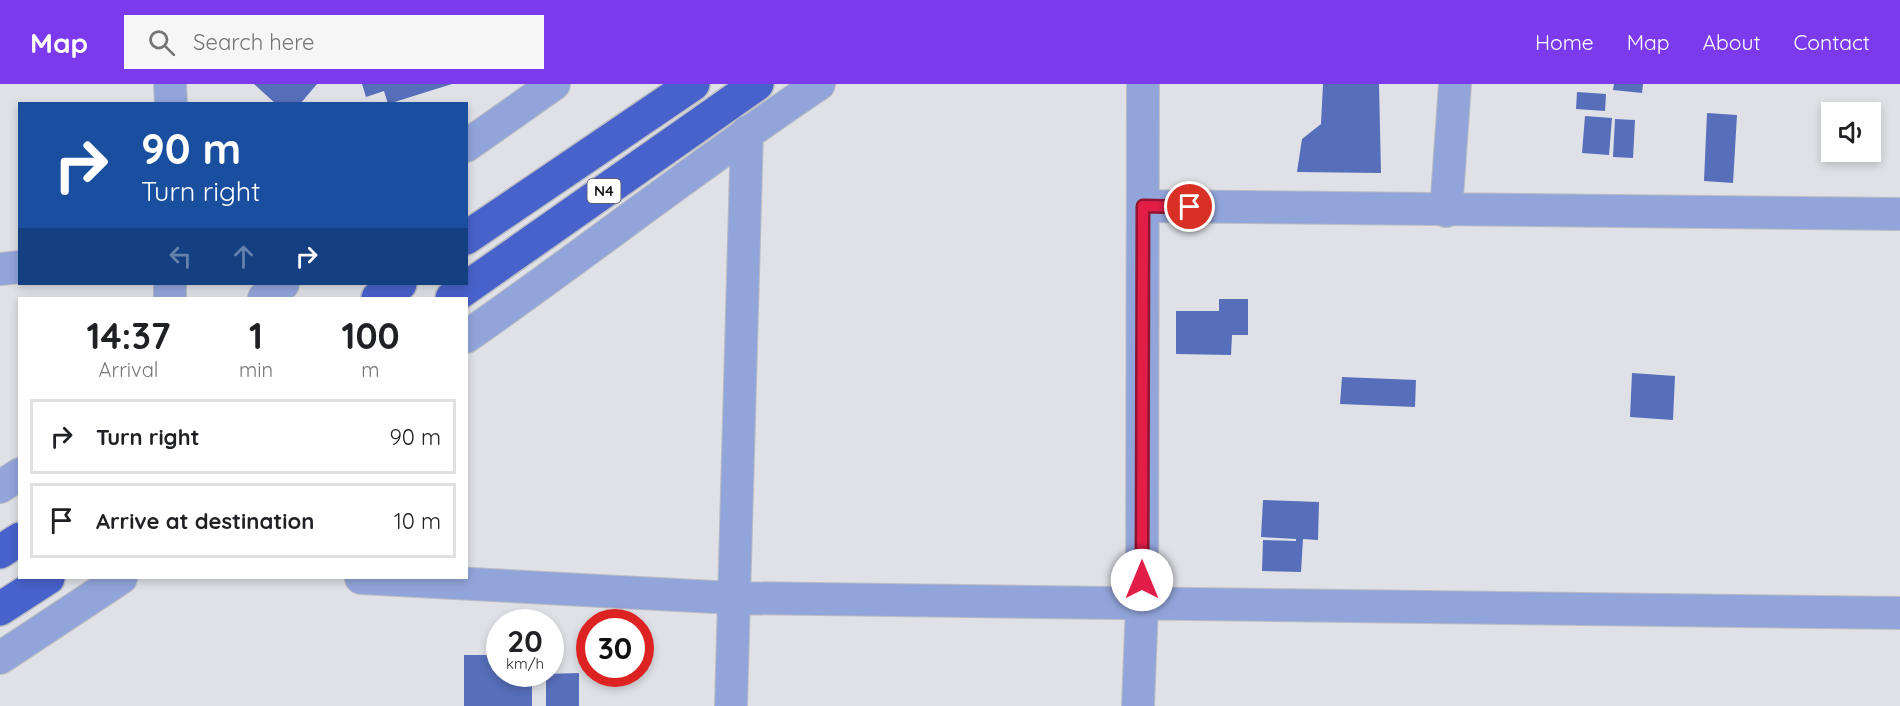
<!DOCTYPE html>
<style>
:root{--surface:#fff;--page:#f6f6f6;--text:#202124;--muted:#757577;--line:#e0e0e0;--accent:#7c3aed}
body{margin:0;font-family:Quicksand,sans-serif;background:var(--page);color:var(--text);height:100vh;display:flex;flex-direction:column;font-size:22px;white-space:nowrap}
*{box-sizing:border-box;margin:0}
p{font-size:20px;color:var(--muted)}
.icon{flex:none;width:33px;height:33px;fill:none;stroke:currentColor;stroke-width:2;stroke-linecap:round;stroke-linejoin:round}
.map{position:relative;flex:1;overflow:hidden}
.panel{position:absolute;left:18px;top:213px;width:450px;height:282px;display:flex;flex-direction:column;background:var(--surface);border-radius:0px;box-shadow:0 3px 9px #0003}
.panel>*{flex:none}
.banner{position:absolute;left:18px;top:18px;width:450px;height:183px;border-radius:0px;box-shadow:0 3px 9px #0003;background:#1a4fa0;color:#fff;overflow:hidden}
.controls{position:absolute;left:1821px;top:18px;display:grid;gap:12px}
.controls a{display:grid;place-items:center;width:60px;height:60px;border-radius:0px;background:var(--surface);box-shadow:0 3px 9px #0003;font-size:30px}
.speed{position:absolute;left:486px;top:525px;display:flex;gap:12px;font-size:30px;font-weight:700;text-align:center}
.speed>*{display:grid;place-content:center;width:78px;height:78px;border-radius:50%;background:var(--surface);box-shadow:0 3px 9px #0003;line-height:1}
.speed small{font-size:15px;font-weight:400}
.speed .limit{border:9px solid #d22;background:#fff;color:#111}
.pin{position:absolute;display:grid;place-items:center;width:51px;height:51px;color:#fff;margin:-26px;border:3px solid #fff;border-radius:50%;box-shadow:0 2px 6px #0007}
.me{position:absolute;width:66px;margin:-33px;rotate:0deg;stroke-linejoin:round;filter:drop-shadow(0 0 4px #0008)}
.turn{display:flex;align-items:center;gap:21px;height:126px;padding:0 24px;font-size:27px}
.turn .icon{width:78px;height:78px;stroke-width:2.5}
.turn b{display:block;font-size:42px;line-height:51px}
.lanes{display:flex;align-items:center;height:57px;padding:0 24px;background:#0003;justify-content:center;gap:30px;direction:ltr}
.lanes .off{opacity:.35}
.eta{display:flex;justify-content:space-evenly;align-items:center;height:102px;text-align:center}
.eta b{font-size:36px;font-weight:800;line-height:42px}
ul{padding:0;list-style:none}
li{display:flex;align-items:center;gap:18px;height:75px;margin:0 12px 9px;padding:0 12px;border:3px solid var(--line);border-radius:0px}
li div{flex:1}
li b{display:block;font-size:22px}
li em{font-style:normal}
header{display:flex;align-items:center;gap:36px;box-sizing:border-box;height:84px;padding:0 30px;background:var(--accent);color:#fff}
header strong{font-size:28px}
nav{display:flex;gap:33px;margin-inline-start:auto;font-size:21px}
.search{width:420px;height:54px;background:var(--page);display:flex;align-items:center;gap:15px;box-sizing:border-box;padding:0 21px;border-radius:0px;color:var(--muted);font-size:22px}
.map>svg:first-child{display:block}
.building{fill:#576eba}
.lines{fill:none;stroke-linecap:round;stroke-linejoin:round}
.minor-casing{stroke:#bbbdc2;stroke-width:34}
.trunk-casing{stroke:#bbbdc2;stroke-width:36}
.minor{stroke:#92a5db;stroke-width:32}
.trunk{stroke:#4862cc;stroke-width:33}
.route-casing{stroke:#92132f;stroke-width:15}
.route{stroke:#e11d48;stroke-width:10}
.labels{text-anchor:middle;stroke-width:4.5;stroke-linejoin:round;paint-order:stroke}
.shield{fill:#fff;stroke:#5d5e5f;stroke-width:1.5}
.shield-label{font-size:15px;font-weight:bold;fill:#18191b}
</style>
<header>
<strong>Map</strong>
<div class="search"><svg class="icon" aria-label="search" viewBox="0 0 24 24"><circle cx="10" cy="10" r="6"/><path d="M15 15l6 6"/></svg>Search here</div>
<nav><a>Home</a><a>Map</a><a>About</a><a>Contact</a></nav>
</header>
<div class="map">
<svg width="1900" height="622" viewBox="0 0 1900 622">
<rect width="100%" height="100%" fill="#dfe1e7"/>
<path class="building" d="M 254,0 L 317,0 L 300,20 L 276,20 Z
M 362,0 L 452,0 L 388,20 L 384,7 L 366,13 Z
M 1323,0 L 1379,0 L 1381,89 L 1297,88 L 1302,55 L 1321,40 Z
M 1614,0 L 1643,0 L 1642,9 L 1613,6 Z
M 1577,8 L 1606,10 L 1605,27 L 1576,25 Z
M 1707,29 L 1737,31 L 1733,99 L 1704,97 Z
M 1585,32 L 1612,34 L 1609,71 L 1582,69 Z
M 1615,35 L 1635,36 L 1633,74 L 1613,73 Z
M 1219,215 L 1248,215 L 1248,251 L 1232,251 L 1231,271 L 1176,270 L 1176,227 L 1219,227 Z
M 1632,289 L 1675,292 L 1673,336 L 1630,333 Z
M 1342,293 L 1416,296 L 1415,323 L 1340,320 Z
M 1263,416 L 1319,418 L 1318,456 L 1303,455 L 1301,488 L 1262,487 L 1263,456 L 1296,457 L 1296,455 L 1261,453 Z
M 464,571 L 500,571 L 500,590 L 532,590 L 532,622 L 464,622 Z
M 579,589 L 579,622 L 546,622 L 546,590 Z"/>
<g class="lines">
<g class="minor-casing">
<path id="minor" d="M 170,0 L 171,20
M 466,62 L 554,0
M 1143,122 L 1900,130
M 1446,127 L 1455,0
M 0,185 L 20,183
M 170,214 L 170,200
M 264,214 L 283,200
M 466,253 C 585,170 699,80 819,0
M 0,403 L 20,390
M 361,494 L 733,514 L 1900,529
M 0,574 L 121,494
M 731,622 L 747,48
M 1138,622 L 1142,520 L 1143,0"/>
</g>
<g class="trunk-casing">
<path id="trunk" d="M 466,154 L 693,0
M 378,214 L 400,200
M 452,214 L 757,0
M 0,468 L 20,455
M 0,525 L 48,494"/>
</g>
<use href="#minor" class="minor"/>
<use href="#trunk" class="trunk"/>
</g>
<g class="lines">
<g class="route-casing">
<path id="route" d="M 1142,496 L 1143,122 L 1190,123"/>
</g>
<use href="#route" class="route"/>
</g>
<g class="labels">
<rect class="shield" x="587.5" y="95" width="33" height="24" rx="4.5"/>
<g class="shield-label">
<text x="604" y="112">N4</text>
</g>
</g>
</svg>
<div class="controls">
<a><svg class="icon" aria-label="sound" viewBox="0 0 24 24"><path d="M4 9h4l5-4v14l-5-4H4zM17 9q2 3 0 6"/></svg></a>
</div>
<div class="speed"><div>20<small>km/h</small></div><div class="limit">30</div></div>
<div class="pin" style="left:1190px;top:123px;background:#d93025"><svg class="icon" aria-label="arrive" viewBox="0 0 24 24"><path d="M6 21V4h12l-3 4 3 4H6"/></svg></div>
<svg class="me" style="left:1142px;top:496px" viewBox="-20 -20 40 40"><circle r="19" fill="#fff"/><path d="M0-13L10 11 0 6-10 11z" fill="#e11d48"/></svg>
<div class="banner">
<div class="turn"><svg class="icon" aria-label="right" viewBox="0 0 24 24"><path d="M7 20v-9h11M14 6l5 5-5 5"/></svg><div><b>90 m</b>Turn right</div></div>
<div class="lanes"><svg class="icon off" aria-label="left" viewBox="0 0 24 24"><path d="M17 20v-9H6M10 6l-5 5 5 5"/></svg><svg class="icon off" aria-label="ahead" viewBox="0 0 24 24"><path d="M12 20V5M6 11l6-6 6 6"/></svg><svg class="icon" aria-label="right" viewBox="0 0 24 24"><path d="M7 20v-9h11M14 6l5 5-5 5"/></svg></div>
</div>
<section class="panel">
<div class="eta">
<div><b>14:37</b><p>Arrival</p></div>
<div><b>1</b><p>min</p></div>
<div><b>100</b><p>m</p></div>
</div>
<ul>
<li><svg class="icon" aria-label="right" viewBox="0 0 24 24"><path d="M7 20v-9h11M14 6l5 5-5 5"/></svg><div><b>Turn right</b></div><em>90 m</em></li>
<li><svg class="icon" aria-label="arrive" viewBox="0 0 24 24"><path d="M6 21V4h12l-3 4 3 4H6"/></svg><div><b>Arrive at destination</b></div><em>10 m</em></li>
</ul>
</section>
</div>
